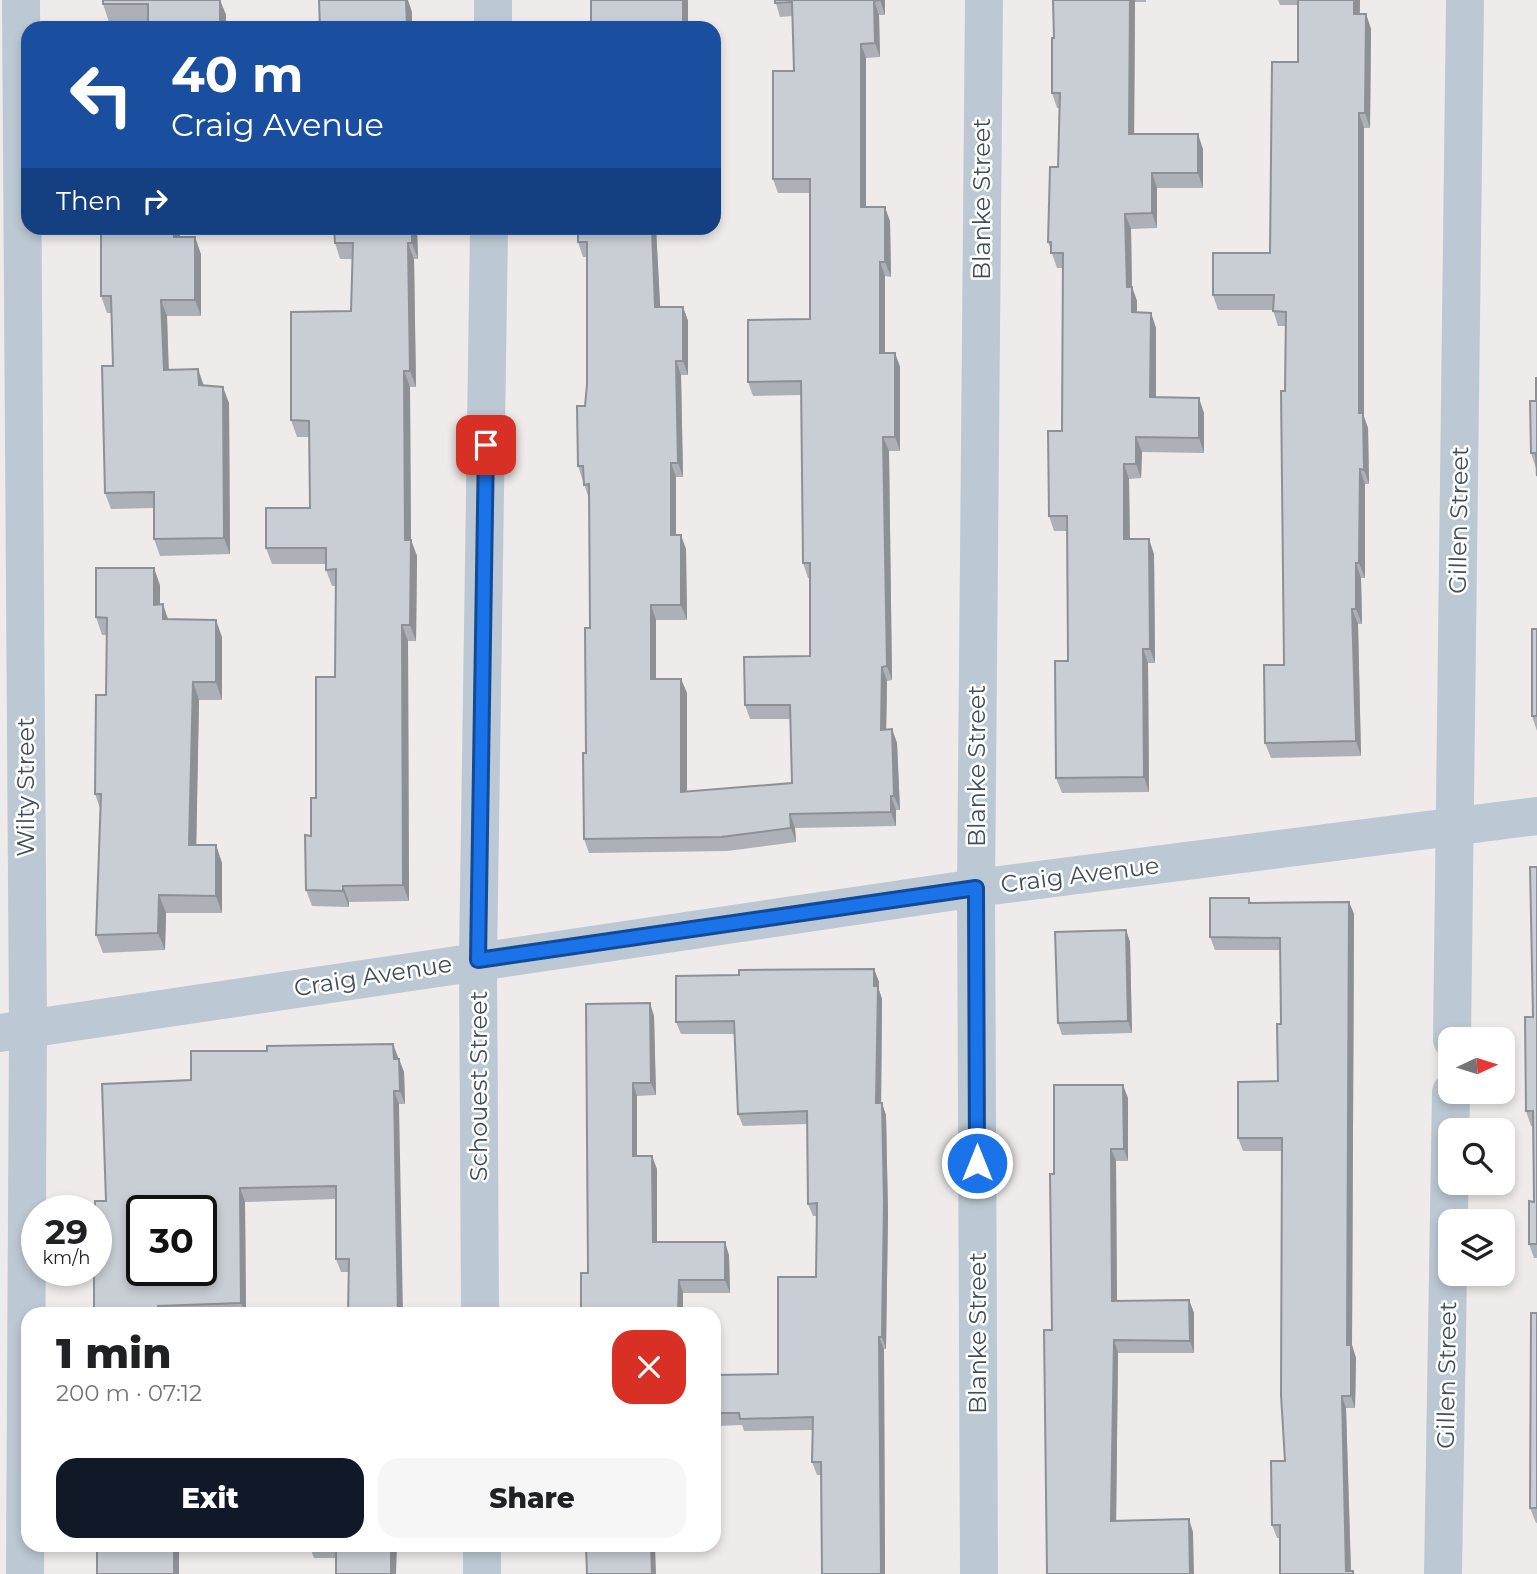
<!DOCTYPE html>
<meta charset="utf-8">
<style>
:root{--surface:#fff;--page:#f6f6f6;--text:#202124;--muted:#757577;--accent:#111827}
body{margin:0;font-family:Montserrat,sans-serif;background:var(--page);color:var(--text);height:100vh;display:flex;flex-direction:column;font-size:26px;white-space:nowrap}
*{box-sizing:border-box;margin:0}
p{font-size:23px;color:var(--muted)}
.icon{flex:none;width:38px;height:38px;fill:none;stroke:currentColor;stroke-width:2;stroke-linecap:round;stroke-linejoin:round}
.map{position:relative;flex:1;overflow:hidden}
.sheet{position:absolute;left:21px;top:1307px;width:700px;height:245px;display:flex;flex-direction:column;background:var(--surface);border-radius:21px;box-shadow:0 4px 10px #0003}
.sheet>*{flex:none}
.banner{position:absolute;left:21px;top:21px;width:700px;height:214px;border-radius:21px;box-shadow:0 4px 10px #0003;background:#1a4fa0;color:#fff;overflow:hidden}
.needle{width:46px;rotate:86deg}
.fabs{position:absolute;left:1438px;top:1027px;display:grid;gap:14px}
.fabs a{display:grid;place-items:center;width:77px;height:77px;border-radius:14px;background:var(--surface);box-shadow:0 4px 10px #0003;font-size:35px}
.speed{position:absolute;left:21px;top:1195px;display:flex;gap:14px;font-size:35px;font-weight:700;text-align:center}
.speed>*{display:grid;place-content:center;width:91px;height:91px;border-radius:50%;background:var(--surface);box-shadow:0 4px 10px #0003;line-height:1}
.speed small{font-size:18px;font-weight:400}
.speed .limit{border:4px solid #111;border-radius:10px;background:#fff;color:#111}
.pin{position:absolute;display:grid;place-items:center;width:60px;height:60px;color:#fff;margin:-30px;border-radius:14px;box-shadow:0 4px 10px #0006}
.me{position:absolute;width:77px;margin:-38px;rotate:0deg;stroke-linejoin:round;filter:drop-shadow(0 0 5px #0008)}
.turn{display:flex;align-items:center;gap:24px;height:147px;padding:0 35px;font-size:32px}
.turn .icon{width:91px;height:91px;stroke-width:2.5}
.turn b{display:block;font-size:49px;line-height:60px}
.then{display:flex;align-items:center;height:66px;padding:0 35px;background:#0003;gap:14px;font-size:26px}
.round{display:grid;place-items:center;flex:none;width:74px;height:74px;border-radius:21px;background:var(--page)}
.summary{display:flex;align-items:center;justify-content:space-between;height:119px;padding:0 35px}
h1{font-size:42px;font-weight:800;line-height:52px}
.primary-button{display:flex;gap:14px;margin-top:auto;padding:14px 35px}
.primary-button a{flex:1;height:80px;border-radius:21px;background:var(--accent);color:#fff;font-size:28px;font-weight:800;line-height:80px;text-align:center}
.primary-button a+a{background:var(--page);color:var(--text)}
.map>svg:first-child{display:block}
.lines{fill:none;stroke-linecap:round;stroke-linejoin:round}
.minor{stroke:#bcc8d3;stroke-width:38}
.wall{fill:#adb0b6}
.shaded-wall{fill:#8d9094}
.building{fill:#c9cdd4;stroke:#8d9094;stroke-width:2;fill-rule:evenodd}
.route-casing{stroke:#114b97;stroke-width:18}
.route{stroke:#1a73e8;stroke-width:12}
.labels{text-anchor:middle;stroke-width:5;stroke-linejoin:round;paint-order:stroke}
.street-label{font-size:24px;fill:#424f5a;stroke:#fff}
</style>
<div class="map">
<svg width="1537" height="1574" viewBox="0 0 1537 1574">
<rect width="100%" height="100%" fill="#efebeb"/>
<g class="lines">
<path class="minor" d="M 21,0 L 28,1029 L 25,1574
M 493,28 L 493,0
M 0,1033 L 976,888 L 1537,816
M 1452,1040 L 1465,0
M 480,1314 L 478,960 L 489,228
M 482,1545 L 482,1574
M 979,1574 L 976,888 L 984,0
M 1443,1574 L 1451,1092"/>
</g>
<path class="wall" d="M 103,0 L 220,0 L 226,15 L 226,28 L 148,28 L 148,21 L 109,22 L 103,4 Z
M 775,0 L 885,0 L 885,15 L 879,15 L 880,57 L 866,58 L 866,207 L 890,221 L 891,277 L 885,276 L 885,353 L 895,353 L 900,367 L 900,451 L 889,451 L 892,680 L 887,681 L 886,729 L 892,729 L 897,743 L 900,810 L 896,810 L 896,826 L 795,828 L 796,842 L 727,851 L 589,853 L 584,839 L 590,628 L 589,499 L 578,466 L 587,384 L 587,257 L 583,257 L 578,242 L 656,228 L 660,307 L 683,307 L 688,321 L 688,375 L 681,375 L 683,477 L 676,477 L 676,535 L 686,549 L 687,620 L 656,620 L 656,679 L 681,679 L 687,693 L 687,792 L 792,783 L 791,719 L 750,719 L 745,705 L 810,656 L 810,578 L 808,578 L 803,563 L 801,395 L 753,396 L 748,382 L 810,319 L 810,193 L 778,193 L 773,179 L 794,71 L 792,16 L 780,17 Z
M 1053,0 L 1146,0 L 1146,2 L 1135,2 L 1134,134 L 1203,149 L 1203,188 L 1157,188 L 1157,228 L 1131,229 L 1132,287 L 1137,301 L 1137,312 L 1151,313 L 1156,328 L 1156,397 L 1204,413 L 1204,453 L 1142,452 L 1141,478 L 1129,479 L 1130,539 L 1154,554 L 1155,663 L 1148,663 L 1149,792 L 1062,793 L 1056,778 L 1068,661 L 1067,531 L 1054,531 L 1049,516 L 1062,431 L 1063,268 L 1057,268 L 1048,242 L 1058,167 L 1059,108 L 1057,108 L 1052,93 L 1054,38 Z
M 1278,0 L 1360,0 L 1360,14 L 1366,14 L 1371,29 L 1370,128 L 1364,128 L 1364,417 L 1368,428 L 1369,484 L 1365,484 L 1365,578 L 1361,578 L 1362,624 L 1358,624 L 1361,756 L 1271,758 L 1265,743 L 1284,665 L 1285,326 L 1278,326 L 1273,310 L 1218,310 L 1213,295 L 1270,253 L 1298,62 L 1298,5 L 1280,5 Z
M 101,228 L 180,228 L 180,237 L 201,254 L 201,316 L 167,316 L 169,370 L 204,386 L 229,403 L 230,554 L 160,556 L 154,539 L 154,508 L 111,509 L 105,493 L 113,366 L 111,313 L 107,313 L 101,296 Z
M 334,228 L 417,228 L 418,259 L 414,259 L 416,387 L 410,387 L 411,540 L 417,556 L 416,641 L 408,641 L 409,901 L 349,902 L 349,907 L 312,906 L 306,890 L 316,798 L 335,677 L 336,586 L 332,586 L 326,570 L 326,564 L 272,564 L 266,548 L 310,508 L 309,437 L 297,437 L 291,420 L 351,311 L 352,259 L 340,259 L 335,243 Z
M 1537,378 L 1537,478 L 1536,468 L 1531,453 L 1536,401 Z
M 160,585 L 160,604 L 168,619 L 222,637 L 222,700 L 199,700 L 196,845 L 216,845 L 222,863 L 222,913 L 166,913 L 165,950 L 103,953 L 96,935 L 101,811 L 95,794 L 106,695 L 107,635 L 102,635 L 96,617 Z
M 1537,629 L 1537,731 L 1532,716 Z
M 1537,867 L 1537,1258 L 1534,1258 L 1529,1244 L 1534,1202 L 1533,1126 L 1531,1126 L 1526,1111 L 1533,1017 Z
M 1249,898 L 1251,903 L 1349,902 L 1354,914 L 1352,1345 L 1356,1358 L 1355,1408 L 1346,1408 L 1351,1571 L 1353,1571 L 1354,1574 L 1280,1574 L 1280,1538 L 1277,1538 L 1272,1525 L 1285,1461 L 1282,1151 L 1243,1151 L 1238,1138 L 1278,1081 L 1281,1024 L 1280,950 L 1215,950 L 1210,937 Z
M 1126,930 L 1130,942 L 1132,1033 L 1062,1035 L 1058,1023 Z
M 874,969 L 879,982 L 879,990 L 882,999 L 881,1103 L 886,1115 L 888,1214 L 886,1349 L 884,1349 L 885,1574 L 822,1574 L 821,1475 L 817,1475 L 812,1462 L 812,1430 L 744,1431 L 742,1425 L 714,1426 L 714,1375 L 778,1374 L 816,1277 L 817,1216 L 813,1216 L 808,1204 L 807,1124 L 743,1126 L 738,1114 L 734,1034 L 681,1034 L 676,1022 L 739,975 Z
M 586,1004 L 654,1016 L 656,1095 L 637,1096 L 637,1156 L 657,1169 L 657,1242 L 729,1255 L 730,1293 L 683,1293 L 683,1314 L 581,1314 L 588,1273 Z
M 398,1057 L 404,1072 L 405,1104 L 399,1104 L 348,1272 L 341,1272 L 336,1259 L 336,1199 L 245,1202 L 246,1314 L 94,1314 L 106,1201 L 191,1080 Z
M 1128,1098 L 1128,1161 L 1116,1161 L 1117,1301 L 1189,1300 L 1194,1313 L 1194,1353 L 1118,1353 L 1116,1521 L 1193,1532 L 1047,1574 L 1054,1174 Z
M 1537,1313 L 1537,1523 L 1536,1523 L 1530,1508 Z
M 309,1545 L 397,1545 L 336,1558 L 314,1558 Z"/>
<path class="shaded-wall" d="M 220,0 L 226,15 L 226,28 L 220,28 Z
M 403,0 L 408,0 L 412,12 L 412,28 L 407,28 Z
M 683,0 L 688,0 L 688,28 L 683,28 Z
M 880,0 L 885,0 L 885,15 Z
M 1130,0 L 1135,0 L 1135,2 L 1134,149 L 1129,134 Z
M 1354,0 L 1360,0 L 1359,29 L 1354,14 Z
M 874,1 L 879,15 L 880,57 L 875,43 Z
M 1366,14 L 1371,29 L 1370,128 L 1365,113 Z
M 861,44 L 866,58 L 866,221 L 861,207 Z
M 1359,113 L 1364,128 L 1364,417 L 1368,428 L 1369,484 L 1364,470 L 1359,413 Z
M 1198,134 L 1203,149 L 1203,188 L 1198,173 Z
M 1152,173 L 1157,188 L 1157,228 L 1152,213 Z
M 885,207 L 890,221 L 891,277 L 885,262 Z
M 1125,214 L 1131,229 L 1132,295 L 1132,287 L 1137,301 L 1137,327 L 1132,312 L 1127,287 Z
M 174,228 L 180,228 L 180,254 L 174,237 Z
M 412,228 L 417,228 L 418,259 L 412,243 Z
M 652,228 L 656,228 L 661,321 L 655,307 Z
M 195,237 L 201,254 L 201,316 L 195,300 Z
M 408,243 L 414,259 L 416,387 L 410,371 Z
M 880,262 L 885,276 L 885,367 L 880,353 Z
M 161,300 L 167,316 L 169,387 L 164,370 Z
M 683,307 L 688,321 L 688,375 L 683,361 Z
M 1151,313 L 1156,328 L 1156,412 L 1150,397 Z
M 895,353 L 900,367 L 900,451 L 895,437 Z
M 676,361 L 681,375 L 683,477 L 678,463 Z
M 198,369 L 204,386 L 199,385 Z
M 404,371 L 410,387 L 411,556 L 405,540 Z
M 223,387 L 229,403 L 230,554 L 224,538 Z
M 1199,398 L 1204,413 L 1204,453 L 1199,438 Z
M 883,437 L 889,451 L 892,680 L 887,666 Z
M 1136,437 L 1142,452 L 1141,478 L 1136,464 Z
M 671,463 L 676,477 L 676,549 L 671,535 Z
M 1124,464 L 1129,479 L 1130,554 L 1124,539 Z
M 1360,469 L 1365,484 L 1365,578 L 1359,563 Z
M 681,535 L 686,549 L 687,620 L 681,605 Z
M 1149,539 L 1154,554 L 1155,663 L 1150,649 Z
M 411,540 L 417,556 L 416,641 L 410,625 Z
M 1356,563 L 1361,578 L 1362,624 L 1356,609 Z
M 154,568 L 160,585 L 160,622 L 154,605 Z
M 163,604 L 169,622 L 163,619 Z
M 651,605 L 656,620 L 656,693 L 651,679 Z
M 1352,609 L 1358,624 L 1361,756 L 1356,741 Z
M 216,620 L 222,637 L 222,700 L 216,682 Z
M 402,625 L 408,641 L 409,901 L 403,885 Z
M 1143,649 L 1148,663 L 1149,792 L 1144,777 Z
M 882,667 L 887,681 L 886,744 L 881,730 Z
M 681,679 L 687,693 L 687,807 L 681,792 Z
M 193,682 L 199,700 L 196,862 L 189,845 Z
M 892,729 L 897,743 L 900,810 L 894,796 Z
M 891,796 L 896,810 L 896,826 L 891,812 Z
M 790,814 L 795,828 L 796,842 L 791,828 Z
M 216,845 L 222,863 L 222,913 L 216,896 Z
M 343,886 L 349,902 L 349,907 L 343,891 Z
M 159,895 L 166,913 L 165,950 L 158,933 Z
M 1349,902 L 1354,914 L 1352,1345 L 1356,1358 L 1355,1408 L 1351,1396 L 1347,1345 Z
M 1126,930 L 1130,942 L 1132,1033 L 1128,1021 Z
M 874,969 L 879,982 L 879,990 L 882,999 L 881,1115 L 876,1103 Z
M 650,1003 L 654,1016 L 656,1095 L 651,1083 Z
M 393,1044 L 398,1057 L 399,1072 L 394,1059 Z
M 399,1059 L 404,1072 L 405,1104 L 400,1091 Z
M 633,1083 L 637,1096 L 637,1169 L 633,1156 Z
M 1123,1085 L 1128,1098 L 1128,1161 L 1124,1149 Z
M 394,1091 L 399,1104 L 403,1314 L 398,1314 Z
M 882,1103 L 886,1115 L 888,1214 L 886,1349 L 882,1337 Z
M 1111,1149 L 1116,1161 L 1117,1313 L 1112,1301 Z
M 652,1156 L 657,1169 L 657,1255 L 653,1242 Z
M 240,1188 L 245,1202 L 246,1314 L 241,1303 Z
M 725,1242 L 729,1255 L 730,1293 L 725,1280 Z
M 679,1280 L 683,1293 L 683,1314 L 678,1314 Z
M 1189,1300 L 1194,1313 L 1194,1353 L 1190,1341 Z
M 879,1337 L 884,1349 L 885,1574 L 881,1574 Z
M 1114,1340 L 1118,1353 L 1116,1534 L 1111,1521 Z
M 1342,1396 L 1346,1408 L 1351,1574 L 1346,1571 Z
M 1189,1519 L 1193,1532 L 1194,1574 L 1190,1574 Z
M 174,1545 L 179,1545 L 179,1574 L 174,1574 Z
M 391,1545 L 397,1545 L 396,1574 L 391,1574 Z
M 651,1545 L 655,1545 L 656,1574 L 652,1574 Z"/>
<path class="building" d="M 103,0 L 220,0 L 220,28 L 148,28 L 148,4 L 103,4 Z
M 319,0 L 406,0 L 407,28 L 320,28 Z
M 591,0 L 683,0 L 683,28 L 591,28 Z
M 775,0 L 880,0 L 874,1 L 875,43 L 861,44 L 861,207 L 885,207 L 885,262 L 880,262 L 880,353 L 895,353 L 895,437 L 883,437 L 887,666 L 882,667 L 881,730 L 892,729 L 894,796 L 891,796 L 891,812 L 790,814 L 791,828 L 721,837 L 584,839 L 583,753 L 586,753 L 585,628 L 590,628 L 589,484 L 584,485 L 583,466 L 578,466 L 577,406 L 585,406 L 587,384 L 587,242 L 578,242 L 578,228 L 652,228 L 655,307 L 683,307 L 683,361 L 676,361 L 678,463 L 671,463 L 671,535 L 681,535 L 681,605 L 651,605 L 651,679 L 681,679 L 681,792 L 792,783 L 790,705 L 745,705 L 744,657 L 810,656 L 810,563 L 803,563 L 801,381 L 748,382 L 748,320 L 810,319 L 810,179 L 773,179 L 773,71 L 794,71 L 792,2 L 775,3 Z
M 1053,0 L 1130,0 L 1129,134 L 1198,134 L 1198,173 L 1152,173 L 1152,213 L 1125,214 L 1127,287 L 1132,287 L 1132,312 L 1151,313 L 1150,397 L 1199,398 L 1199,438 L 1136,437 L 1136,464 L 1124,464 L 1124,539 L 1149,539 L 1150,649 L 1143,649 L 1144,777 L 1056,778 L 1055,661 L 1068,661 L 1067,516 L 1049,516 L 1048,431 L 1062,431 L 1063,253 L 1051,253 L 1051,242 L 1048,242 L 1050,167 L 1058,167 L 1060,93 L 1052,93 L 1052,38 L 1054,38 Z
M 1298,0 L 1354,0 L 1354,14 L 1366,14 L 1365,113 L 1359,113 L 1359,413 L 1363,413 L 1364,470 L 1360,469 L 1359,563 L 1356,563 L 1356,609 L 1352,609 L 1356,741 L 1265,743 L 1264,665 L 1284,665 L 1281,391 L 1285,391 L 1286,312 L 1273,311 L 1274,295 L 1213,295 L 1213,253 L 1270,253 L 1272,62 L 1298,62 Z
M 101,228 L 174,228 L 174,237 L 195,237 L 195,300 L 161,300 L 164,370 L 198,369 L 199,385 L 223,387 L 224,538 L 154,539 L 154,492 L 105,493 L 102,366 L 113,366 L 111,296 L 101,296 Z
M 334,228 L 412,228 L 412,243 L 408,243 L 410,371 L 404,371 L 405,540 L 411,540 L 410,625 L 402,625 L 403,885 L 343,886 L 343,891 L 306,890 L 305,835 L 311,836 L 311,798 L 316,798 L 316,677 L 335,677 L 336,569 L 326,570 L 326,548 L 266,548 L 266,508 L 310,508 L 309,421 L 291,420 L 291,312 L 351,311 L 353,243 L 335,243 Z
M 1536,378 L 1537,378 L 1537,476 L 1536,453 L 1531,453 L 1530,401 L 1536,401 Z
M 96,568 L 154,568 L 154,605 L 163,604 L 163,619 L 216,620 L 216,682 L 193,682 L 189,845 L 216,845 L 216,896 L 159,895 L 158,933 L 96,935 L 101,794 L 95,794 L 96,695 L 106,695 L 107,618 L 96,617 Z
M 1532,629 L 1537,629 L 1537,716 L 1532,716 Z
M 1530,867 L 1537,867 L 1537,1244 L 1529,1244 L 1529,1201 L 1534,1202 L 1533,1111 L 1526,1111 L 1525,1017 L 1533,1017 Z
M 1210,898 L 1249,898 L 1249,903 L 1349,902 L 1347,1345 L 1351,1345 L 1351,1396 L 1342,1396 L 1346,1571 L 1353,1571 L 1353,1574 L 1280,1574 L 1280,1525 L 1272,1525 L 1271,1461 L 1285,1461 L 1281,1395 L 1282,1138 L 1238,1138 L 1238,1082 L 1278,1081 L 1277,1024 L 1281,1024 L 1280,938 L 1210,937 Z
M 1126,930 L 1128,1021 L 1058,1023 L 1055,932 Z
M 874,969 L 874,986 L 878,986 L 876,1103 L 882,1103 L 884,1202 L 882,1337 L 879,1337 L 881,1574 L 822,1574 L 821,1462 L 812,1462 L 813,1417 L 740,1419 L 739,1413 L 714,1413 L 714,1375 L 778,1374 L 778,1277 L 816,1277 L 817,1203 L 808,1204 L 807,1111 L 738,1114 L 734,1021 L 676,1022 L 676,976 L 739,975 L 739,970 Z
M 650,1003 L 651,1083 L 633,1083 L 633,1156 L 652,1156 L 653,1242 L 725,1242 L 725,1280 L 679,1280 L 678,1314 L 581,1314 L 581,1273 L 588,1273 L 586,1004 Z
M 393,1044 L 394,1059 L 399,1059 L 400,1091 L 394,1091 L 398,1314 L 348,1314 L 349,1259 L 336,1259 L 336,1186 L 240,1188 L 241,1303 L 158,1306 L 158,1314 L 94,1314 L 94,1270 L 96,1270 L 96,1211 L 95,1211 L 95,1201 L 106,1201 L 102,1084 L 191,1080 L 191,1051 L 267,1051 L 267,1046 ZM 142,1211 L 201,1211 L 201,1270 L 142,1270 Z
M 1054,1085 L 1123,1085 L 1124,1149 L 1111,1149 L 1112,1301 L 1189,1300 L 1190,1341 L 1114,1340 L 1111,1521 L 1189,1519 L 1190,1574 L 1047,1574 L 1044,1330 L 1052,1330 L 1050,1174 L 1054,1174 Z
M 1531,1313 L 1537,1313 L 1537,1508 L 1530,1508 Z
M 97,1545 L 174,1545 L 174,1574 L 97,1574 Z
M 336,1545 L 391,1545 L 391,1574 L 336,1574 Z
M 586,1545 L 651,1545 L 652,1574 L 587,1574 Z"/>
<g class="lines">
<g class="route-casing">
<path id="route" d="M 486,445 L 478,960 L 976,888 L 977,1163"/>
</g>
<use href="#route" class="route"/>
</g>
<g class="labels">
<g class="street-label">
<text transform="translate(982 199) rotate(-90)" y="8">Blanke Street</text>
<text transform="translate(1459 520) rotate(-89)" y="8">Gillen Street</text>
<text transform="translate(977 766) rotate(-90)" y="8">Blanke Street</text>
<text transform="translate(26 787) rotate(-90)" y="8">Wilty Street</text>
<text transform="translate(1080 875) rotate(-7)" y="8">Craig Avenue</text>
<text transform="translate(373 976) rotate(-9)" y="8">Craig Avenue</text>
<text transform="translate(479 1086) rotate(-90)" y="8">Schouest Street</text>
<text transform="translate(978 1333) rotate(-90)" y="8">Blanke Street</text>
<text transform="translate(1447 1375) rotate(-89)" y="8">Gillen Street</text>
</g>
</g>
</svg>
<div class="fabs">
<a><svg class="needle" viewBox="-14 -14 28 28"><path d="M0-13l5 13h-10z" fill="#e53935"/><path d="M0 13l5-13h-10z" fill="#757577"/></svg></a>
<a><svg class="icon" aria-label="search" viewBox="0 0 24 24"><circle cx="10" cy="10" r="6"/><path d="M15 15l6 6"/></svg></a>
<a><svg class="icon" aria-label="layers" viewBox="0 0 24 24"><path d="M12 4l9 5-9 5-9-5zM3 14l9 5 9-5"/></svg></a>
</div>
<div class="speed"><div>29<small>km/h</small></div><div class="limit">30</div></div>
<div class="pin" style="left:486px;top:445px;background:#d93025"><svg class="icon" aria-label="arrive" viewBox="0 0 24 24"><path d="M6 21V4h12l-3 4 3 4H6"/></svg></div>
<svg class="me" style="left:977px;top:1163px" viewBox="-20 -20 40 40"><circle r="17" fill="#1a73e8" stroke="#fff" stroke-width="3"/><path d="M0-11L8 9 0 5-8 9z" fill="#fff"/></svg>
<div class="banner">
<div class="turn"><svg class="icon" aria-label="left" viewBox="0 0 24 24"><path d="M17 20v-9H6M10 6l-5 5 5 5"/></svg><div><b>40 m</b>Craig Avenue</div></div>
<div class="then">Then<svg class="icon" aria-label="right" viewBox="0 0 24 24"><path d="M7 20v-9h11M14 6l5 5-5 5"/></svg></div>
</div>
<section class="sheet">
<div class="summary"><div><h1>1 min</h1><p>200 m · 07:12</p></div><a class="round" style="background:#d93025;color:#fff"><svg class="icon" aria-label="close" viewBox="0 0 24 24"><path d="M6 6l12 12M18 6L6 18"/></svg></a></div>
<div class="primary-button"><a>Exit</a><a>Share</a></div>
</section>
</div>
